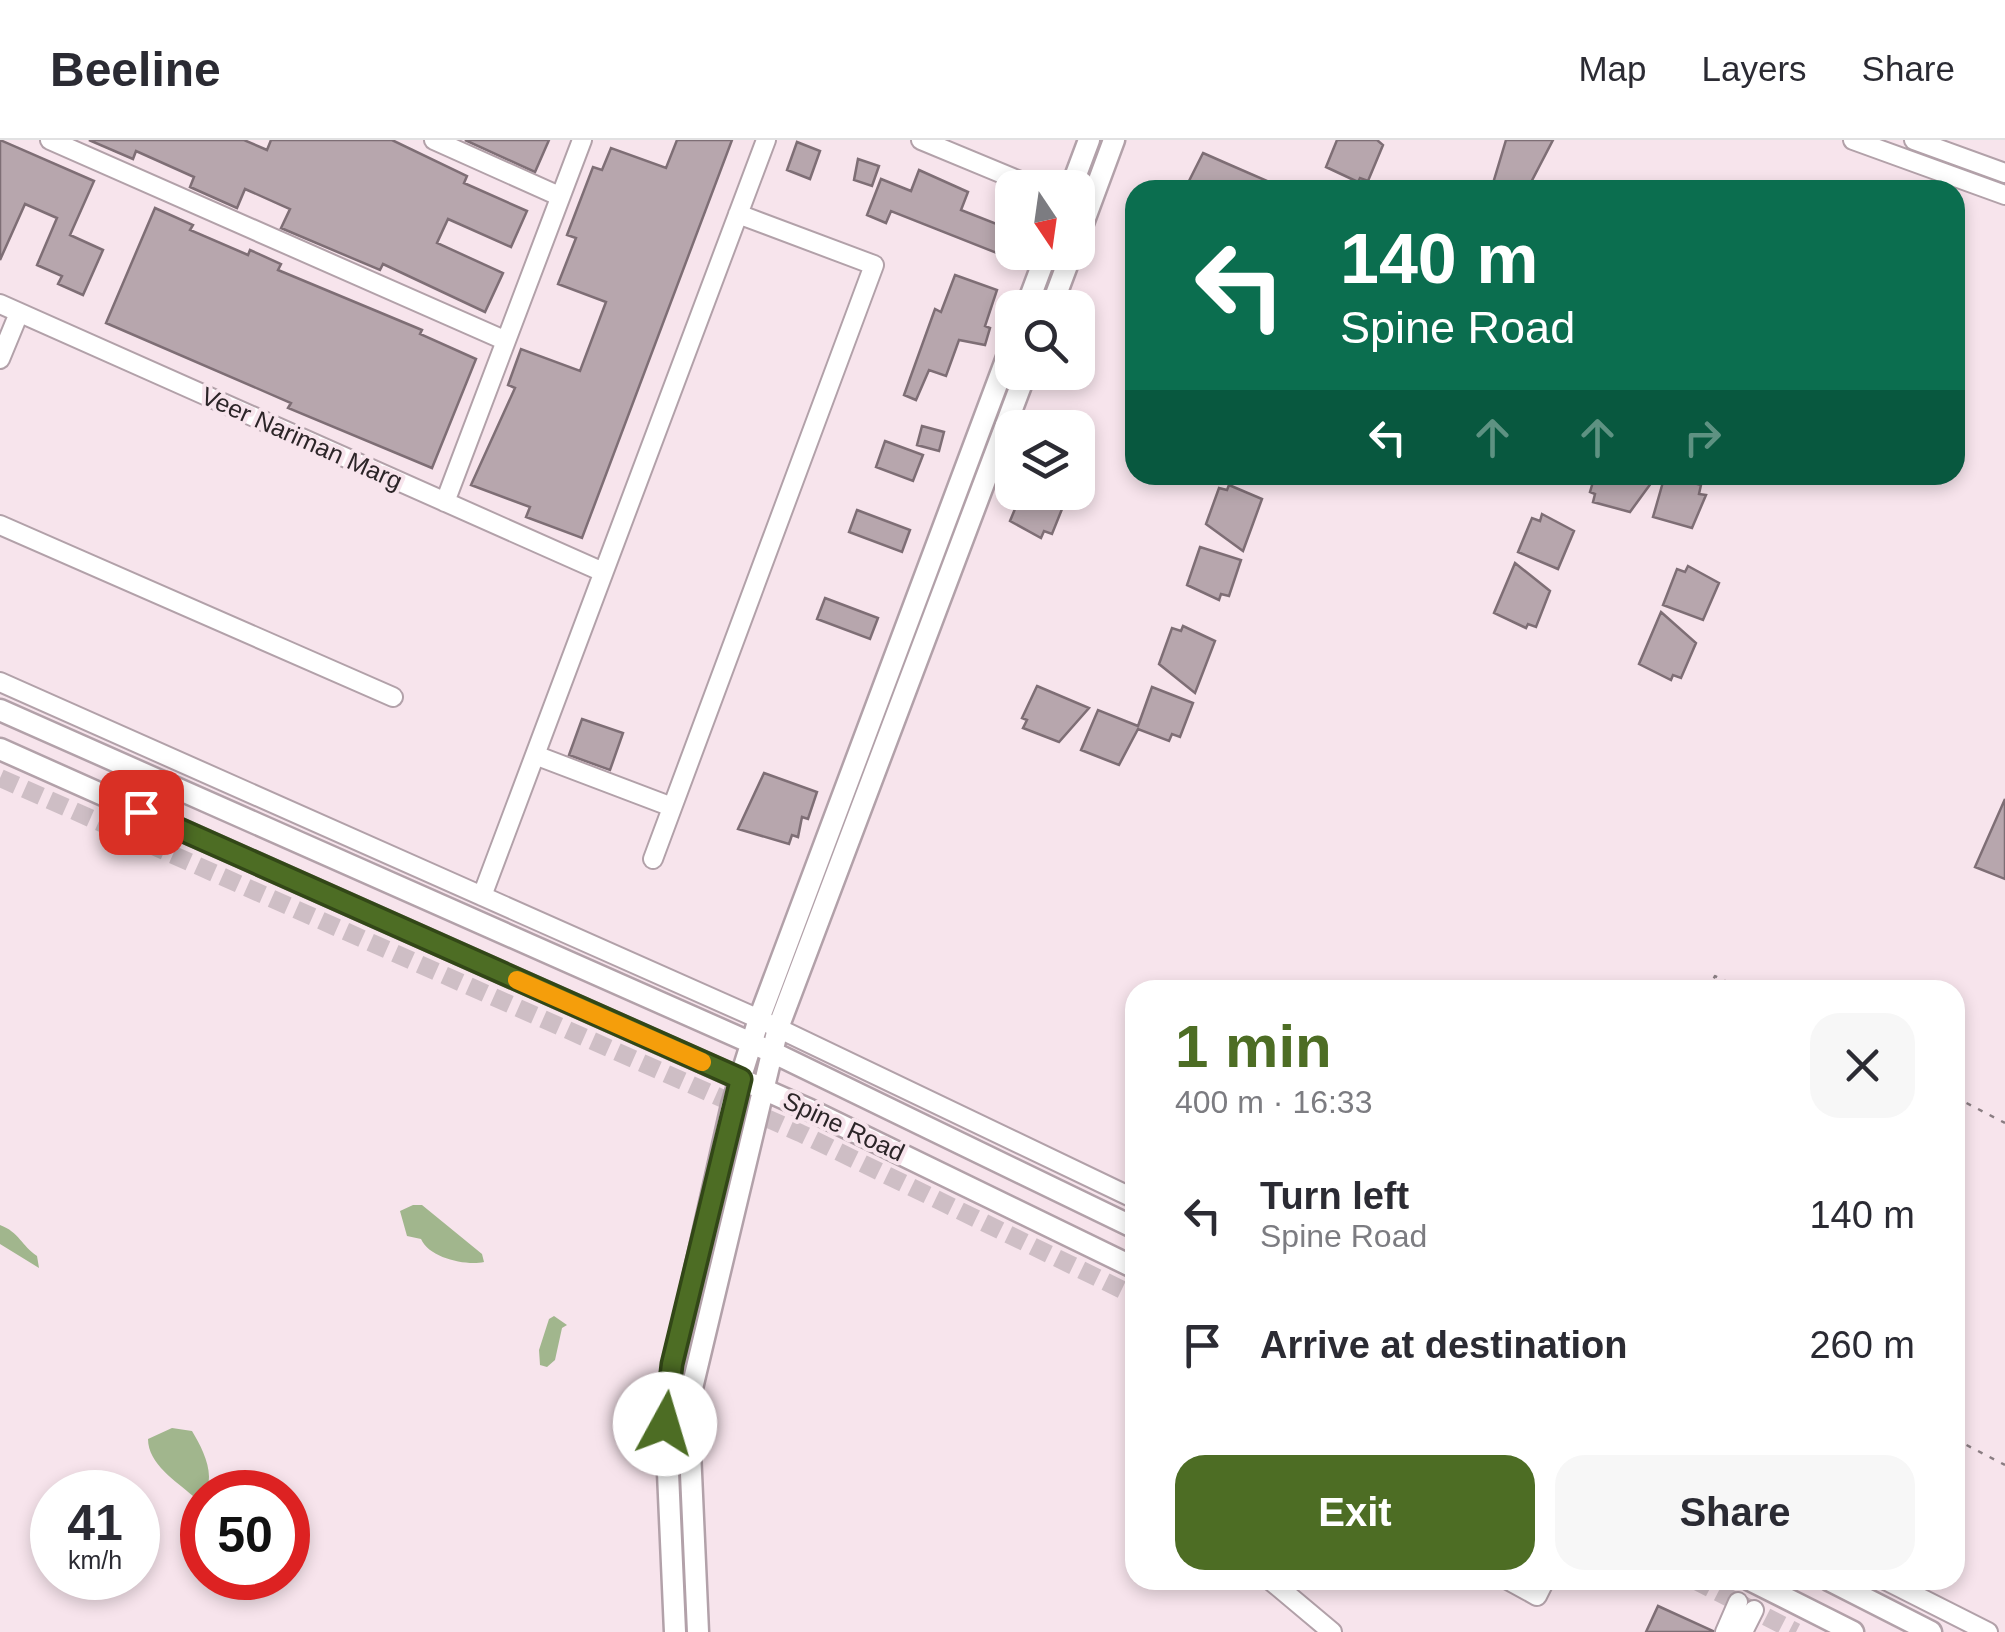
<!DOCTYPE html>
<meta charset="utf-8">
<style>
:root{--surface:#fff;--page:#f7f7f7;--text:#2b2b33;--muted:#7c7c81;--line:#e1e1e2;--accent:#4d6d24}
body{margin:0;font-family:Helvetica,sans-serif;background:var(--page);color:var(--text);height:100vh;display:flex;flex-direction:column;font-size:38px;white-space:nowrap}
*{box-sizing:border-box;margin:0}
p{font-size:32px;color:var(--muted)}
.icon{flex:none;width:55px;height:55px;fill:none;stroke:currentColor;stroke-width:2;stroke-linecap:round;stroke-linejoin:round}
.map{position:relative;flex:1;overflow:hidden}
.sheet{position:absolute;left:1125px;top:840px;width:840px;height:610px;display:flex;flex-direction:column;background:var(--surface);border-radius:30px;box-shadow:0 5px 15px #0003}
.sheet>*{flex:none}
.guide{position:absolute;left:1125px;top:40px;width:840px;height:305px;border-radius:30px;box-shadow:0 5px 15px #0003;background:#0b6e4f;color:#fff;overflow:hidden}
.needle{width:65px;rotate:167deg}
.fabs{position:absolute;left:995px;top:30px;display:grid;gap:20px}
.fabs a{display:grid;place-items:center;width:100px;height:100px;border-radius:20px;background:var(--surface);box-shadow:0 5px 15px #0003;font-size:50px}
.speed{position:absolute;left:30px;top:1330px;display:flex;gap:20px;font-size:50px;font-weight:700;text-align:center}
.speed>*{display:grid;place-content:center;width:130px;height:130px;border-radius:50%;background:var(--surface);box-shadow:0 5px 15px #0003;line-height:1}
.speed small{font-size:25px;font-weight:400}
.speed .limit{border:15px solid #d22;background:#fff;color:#111}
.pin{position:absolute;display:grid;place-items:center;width:85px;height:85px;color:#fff;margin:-42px;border-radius:20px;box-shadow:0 5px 15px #0006}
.me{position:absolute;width:110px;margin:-55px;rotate:6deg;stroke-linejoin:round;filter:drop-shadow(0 0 8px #0008)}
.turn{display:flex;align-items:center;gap:35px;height:210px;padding:0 50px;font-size:45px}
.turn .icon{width:130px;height:130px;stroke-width:2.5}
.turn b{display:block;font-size:70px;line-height:85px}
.lanes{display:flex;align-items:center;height:95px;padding:0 50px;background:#0003;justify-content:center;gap:50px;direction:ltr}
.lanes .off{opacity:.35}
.round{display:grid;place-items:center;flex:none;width:105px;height:105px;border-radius:30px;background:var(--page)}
.head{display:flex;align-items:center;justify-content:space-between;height:170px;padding:0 50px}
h1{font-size:60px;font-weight:700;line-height:75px;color:var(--accent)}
.action{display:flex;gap:20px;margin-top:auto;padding:20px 50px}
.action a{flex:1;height:115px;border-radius:30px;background:var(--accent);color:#fff;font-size:40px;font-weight:700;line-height:115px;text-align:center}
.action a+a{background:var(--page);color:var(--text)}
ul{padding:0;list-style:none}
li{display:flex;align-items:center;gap:30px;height:130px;padding:0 50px}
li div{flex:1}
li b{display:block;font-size:38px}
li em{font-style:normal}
header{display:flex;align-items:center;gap:60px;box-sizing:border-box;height:140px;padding:0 50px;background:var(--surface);border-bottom:2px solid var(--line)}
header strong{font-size:48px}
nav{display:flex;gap:55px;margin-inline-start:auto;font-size:35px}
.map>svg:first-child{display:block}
.water{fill:#a1b68d}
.building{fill:#b7a6ad;stroke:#7e6e75;stroke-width:2.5}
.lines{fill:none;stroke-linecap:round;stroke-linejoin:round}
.minor-tunnel{stroke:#cebec5;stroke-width:18;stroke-dasharray:18 9;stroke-linecap:butt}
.minor-casing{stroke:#b2a1a9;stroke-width:22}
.major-casing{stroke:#b2a1a9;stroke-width:25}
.path{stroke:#8a7d82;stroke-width:2.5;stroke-dasharray:5 8;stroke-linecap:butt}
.minor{stroke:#fff;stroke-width:18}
.major{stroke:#fff;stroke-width:20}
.route-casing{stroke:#324717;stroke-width:25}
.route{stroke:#4d6d24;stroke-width:18}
.slow{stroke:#f59e0b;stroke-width:18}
.labels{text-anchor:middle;stroke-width:8;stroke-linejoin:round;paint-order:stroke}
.street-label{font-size:25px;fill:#2c2528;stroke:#f7e4ec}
</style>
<header>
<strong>Beeline</strong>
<nav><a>Map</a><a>Layers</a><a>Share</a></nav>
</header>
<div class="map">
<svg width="2005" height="1492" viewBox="0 0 2005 1492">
<rect width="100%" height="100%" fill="#f7e4ec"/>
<path class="water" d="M 413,1065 L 422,1065 L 482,1114 L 484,1122 C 466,1126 429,1118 421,1099 L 407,1096 L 400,1071 Z
M 0,1085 C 19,1092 22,1106 37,1116 L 39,1128 L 0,1104 Z
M 554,1176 L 567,1185 L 562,1188 L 555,1220 L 547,1227 L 540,1225 L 539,1210 L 549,1179 Z
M 172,1288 L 192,1291 C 203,1309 218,1339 202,1355 L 193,1356 C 176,1341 148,1324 148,1299 Z"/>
<path class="building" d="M 0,0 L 94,41 L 70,95 L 103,110 L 83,155 L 58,144 L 62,136 L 37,125 L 57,78 L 25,64 L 0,120 Z
M 89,0 L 244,0 L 267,10 L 271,0 L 392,0 L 467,36 L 464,43 L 527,71 L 511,107 L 448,79 L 437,103 L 503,133 L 485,172 L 383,124 L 380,130 L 281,88 L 290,69 L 245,49 L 237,68 L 190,47 L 194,37 L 136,11 L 133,19 Z
M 465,0 L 549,0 L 535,32 Z
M 677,0 L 732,0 L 582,398 L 526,377 L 530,367 L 471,345 L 515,248 L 508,245 L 521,209 L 580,231 L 606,162 L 558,144 L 576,98 L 567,95 L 593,27 L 602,30 L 611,8 L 666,28 Z
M 1337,0 L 1377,0 L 1383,5 L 1368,41 L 1360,38 L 1358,42 L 1326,27 Z
M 1506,0 L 1553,0 L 1527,50 L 1491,50 Z
M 797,2 L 820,11 L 810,39 L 787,30 Z
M 1203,13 L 1228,24 L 1288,50 L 1190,50 L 1187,45 Z
M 858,19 L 879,26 L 872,46 L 854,40 Z
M 919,30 L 968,52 L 961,70 L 1012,90 L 1012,119 L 891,71 L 886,83 L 867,75 L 881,39 L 911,51 Z
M 155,68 L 193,85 L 190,90 L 248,115 L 250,110 L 281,124 L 278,130 L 422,190 L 420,194 L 476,219 L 432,328 L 288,268 L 291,263 L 106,183 Z
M 955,135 L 997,150 L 985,186 L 990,188 L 985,205 L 959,200 L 946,236 L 929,230 L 916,260 L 904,255 L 935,169 L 941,172 Z
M 922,286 L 944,292 L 939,311 L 917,305 Z
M 885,301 L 923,315 L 913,341 L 876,327 Z
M 1595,335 L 1657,335 L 1630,372 L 1593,362 L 1595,354 L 1590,352 Z
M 1665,335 L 1701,345 L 1699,354 L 1706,355 L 1692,388 L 1653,377 Z
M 1229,345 L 1262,359 L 1243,411 L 1206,384 L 1219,348 L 1227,350 Z
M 1022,352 L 1061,352 L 1066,359 L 1052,394 L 1044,391 L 1041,398 L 1010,381 Z
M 857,370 L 910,390 L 902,412 L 849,392 Z
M 1542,374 L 1574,391 L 1558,429 L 1518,412 L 1532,378 L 1540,381 Z
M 1200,407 L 1241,420 L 1229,456 L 1221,454 L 1219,460 L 1187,445 Z
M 1515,423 L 1550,451 L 1536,487 L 1528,484 L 1526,488 L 1494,473 Z
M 1688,426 L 1719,443 L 1703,480 L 1663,465 L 1677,429 L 1685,432 Z
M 825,458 L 878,478 L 870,499 L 817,479 Z
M 1661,472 L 1696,503 L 1681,538 L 1673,535 L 1671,540 L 1639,524 Z
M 1183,486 L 1215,501 L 1195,553 L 1159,524 L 1172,488 L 1181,491 Z
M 1037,546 L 1089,568 L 1059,602 L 1023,588 L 1027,580 L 1022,578 Z
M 1152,547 L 1193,563 L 1180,597 L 1172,594 L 1169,601 L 1138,589 L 1119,625 L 1081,610 L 1098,570 L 1138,586 Z
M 582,579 L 623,593 L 610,630 L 569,615 Z
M 764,633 L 817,652 L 808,679 L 802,677 L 798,697 L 792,695 L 789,704 L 738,689 Z
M 2005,659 L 2005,739 L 1975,727 Z
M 1658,1466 L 1713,1491 L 1713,1492 L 1646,1492 Z"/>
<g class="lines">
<path class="minor-tunnel" d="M 0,638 L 800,993 L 1135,1156
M 1694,1440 L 1796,1492"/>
<g class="minor-casing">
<path id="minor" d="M 50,0 L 504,200
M 434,0 L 559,56
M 921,0 L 1037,48
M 1853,0 L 2005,55
M 1914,0 L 2005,33
M 0,164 L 603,432
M 0,219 L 19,173
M 445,362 L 582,0
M 0,385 L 393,557
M 0,542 L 759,879 L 1135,1059
M 535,615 L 672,667
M 653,719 L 874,125 L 738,74
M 482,756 L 766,0
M 1270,1440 L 1332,1492
M 1508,1440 L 1537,1456 L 1545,1440
M 1885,1440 L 1988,1492
M 1725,1492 L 1738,1462
M 1743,1492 L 1754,1470"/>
</g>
<g class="major-casing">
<path id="major" d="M 1071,48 L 1089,0
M 1078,97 L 1114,0
M 1026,168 L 1047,112
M 1051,168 L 1072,112
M 0,570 L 774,913 L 1135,1088
M 0,609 L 810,970 L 1135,1128
M 1750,1440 L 1853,1492
M 1829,1440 L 1931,1492
M 675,1492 L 665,1264 L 732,965 L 759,879 L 1012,204
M 698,1492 L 688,1265 L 778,888 L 1026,232"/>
</g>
<path class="path" d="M 1708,850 L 1715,836 L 1743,850
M 1955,957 L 2005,983
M 1955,1299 L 2005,1325"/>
<use href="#minor" class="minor"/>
<use href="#major" class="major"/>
</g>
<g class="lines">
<g class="route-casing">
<path id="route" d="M 141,672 L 741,939 L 672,1224 L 665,1284"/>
</g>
<use href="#route" class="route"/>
<path class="slow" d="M 517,840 L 702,922"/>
</g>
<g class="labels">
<g class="street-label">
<text transform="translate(302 298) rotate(24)" y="9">Veer Nariman Marg</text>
<text transform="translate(844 986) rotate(25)" y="9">Spine Road</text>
</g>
</g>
</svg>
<div class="fabs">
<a><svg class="needle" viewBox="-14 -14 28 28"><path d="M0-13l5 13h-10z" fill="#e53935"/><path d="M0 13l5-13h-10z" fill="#7c7c81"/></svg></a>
<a><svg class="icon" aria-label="search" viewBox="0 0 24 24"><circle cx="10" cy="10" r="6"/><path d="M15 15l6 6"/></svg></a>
<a><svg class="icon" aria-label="layers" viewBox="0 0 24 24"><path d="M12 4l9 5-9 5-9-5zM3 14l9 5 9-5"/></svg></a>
</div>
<div class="speed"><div>41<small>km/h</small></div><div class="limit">50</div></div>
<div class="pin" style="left:141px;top:672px;background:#d93025"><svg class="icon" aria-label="arrive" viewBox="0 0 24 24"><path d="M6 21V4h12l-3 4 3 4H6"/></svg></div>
<svg class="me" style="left:665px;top:1284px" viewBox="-20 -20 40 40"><circle r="19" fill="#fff"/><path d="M0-13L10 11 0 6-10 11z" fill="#4d6d24"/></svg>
<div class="guide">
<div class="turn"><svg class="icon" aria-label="left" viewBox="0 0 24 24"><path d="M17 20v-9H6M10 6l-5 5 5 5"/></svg><div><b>140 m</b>Spine Road</div></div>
<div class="lanes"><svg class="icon" aria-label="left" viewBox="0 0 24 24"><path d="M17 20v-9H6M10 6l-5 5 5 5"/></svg><svg class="icon off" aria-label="ahead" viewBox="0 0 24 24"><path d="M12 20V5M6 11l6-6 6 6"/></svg><svg class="icon off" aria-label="ahead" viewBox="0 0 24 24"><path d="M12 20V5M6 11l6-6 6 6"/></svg><svg class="icon off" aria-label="right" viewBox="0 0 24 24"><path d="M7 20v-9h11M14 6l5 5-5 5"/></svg></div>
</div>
<section class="sheet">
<div class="head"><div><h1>1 min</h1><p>400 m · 16:33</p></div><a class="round"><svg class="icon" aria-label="close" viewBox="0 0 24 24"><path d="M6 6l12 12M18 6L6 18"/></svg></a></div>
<ul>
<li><svg class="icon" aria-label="left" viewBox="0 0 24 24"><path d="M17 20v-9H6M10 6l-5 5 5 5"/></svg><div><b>Turn left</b><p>Spine Road</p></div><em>140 m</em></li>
<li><svg class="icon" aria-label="arrive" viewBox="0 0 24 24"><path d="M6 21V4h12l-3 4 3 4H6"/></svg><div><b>Arrive at destination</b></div><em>260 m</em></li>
</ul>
<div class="action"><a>Exit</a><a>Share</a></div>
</section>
</div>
